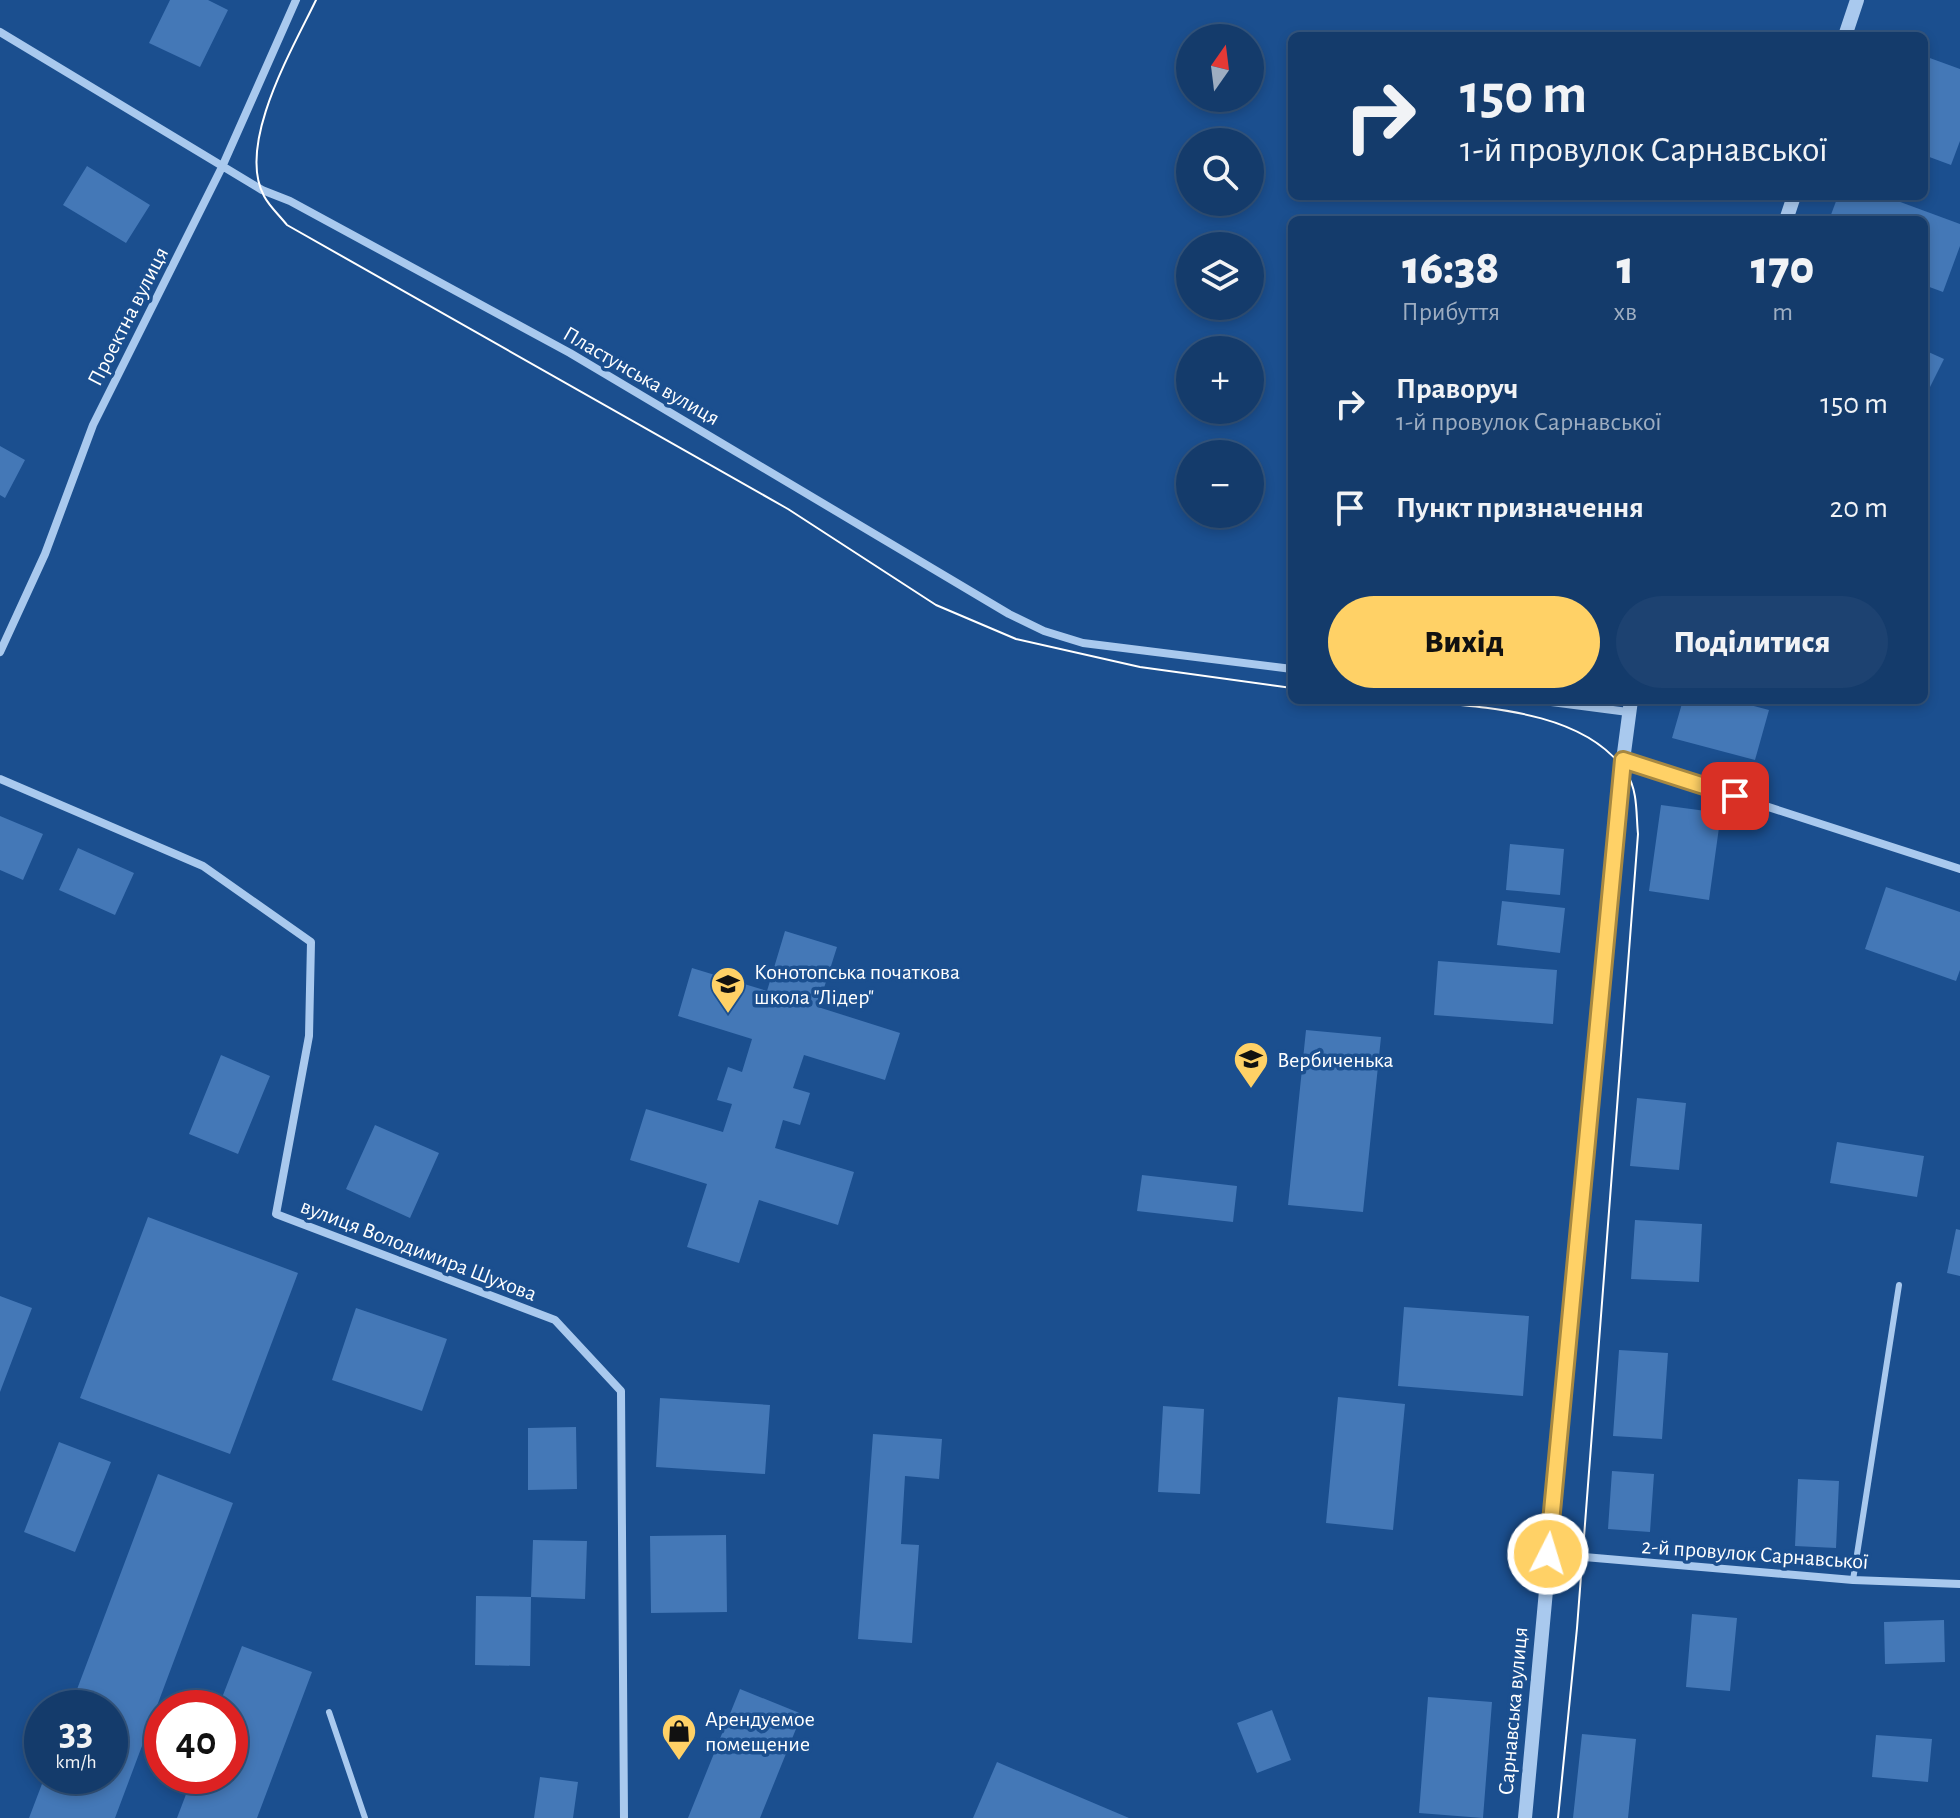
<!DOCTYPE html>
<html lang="uk">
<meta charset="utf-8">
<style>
:root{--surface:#143b6b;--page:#1d4271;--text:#f1f3f6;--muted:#9dadc1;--line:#33557e;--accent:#ffd166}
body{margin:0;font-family:"Alegreya Sans",sans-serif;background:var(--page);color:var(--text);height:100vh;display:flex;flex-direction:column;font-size:30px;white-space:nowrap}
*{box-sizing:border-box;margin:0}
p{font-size:26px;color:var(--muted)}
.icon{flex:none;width:44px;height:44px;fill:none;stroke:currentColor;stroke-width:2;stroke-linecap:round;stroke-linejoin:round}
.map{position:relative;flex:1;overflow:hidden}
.sheet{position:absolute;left:1288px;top:216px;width:640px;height:488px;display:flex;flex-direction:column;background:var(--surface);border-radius:12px;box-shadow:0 4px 12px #0003,0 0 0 2px var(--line)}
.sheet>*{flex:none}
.banner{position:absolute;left:1288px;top:32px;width:640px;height:168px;border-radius:12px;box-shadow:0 4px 12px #0003,0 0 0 2px var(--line);background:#143b6b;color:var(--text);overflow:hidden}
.needle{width:52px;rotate:14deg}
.tools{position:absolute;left:1176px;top:24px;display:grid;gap:16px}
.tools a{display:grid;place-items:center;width:88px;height:88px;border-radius:50%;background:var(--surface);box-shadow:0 4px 12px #0003,0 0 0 2px var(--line);font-size:40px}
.speed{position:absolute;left:24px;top:1690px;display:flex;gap:16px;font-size:40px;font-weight:700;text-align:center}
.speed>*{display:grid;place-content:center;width:104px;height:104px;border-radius:50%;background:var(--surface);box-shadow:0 4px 12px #0003,0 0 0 2px var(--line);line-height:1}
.speed small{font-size:20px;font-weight:400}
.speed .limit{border:12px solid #d22;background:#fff;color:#111}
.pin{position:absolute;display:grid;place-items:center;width:68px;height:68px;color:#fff;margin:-34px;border-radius:16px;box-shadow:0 4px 12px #0006}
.me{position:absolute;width:88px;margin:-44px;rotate:5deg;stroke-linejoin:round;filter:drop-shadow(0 0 6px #0008)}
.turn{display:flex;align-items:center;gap:28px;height:168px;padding:0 40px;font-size:36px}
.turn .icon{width:104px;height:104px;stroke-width:2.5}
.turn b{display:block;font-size:56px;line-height:68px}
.eta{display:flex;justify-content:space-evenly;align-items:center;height:136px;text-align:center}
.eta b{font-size:48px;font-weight:800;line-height:56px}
.action{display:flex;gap:16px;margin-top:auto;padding:16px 40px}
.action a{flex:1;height:92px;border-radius:48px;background:var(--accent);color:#111;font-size:32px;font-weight:800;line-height:92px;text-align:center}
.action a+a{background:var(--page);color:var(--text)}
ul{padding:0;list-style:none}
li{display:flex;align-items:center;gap:24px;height:104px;padding:0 40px}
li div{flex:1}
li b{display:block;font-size:30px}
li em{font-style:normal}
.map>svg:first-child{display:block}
.building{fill:#4478b7}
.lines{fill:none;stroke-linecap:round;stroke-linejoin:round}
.service{stroke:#a9c9ee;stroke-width:6}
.minor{stroke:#a9c9ee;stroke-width:8}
.tertiary{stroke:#a9c9ee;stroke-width:14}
.tram{stroke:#fff;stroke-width:2}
.route-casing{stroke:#a68842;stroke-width:20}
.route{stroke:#ffd166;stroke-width:14}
.labels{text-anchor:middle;stroke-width:7;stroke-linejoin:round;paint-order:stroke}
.street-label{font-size:22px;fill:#fff;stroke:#1b4f8f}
.poi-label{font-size:22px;fill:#fff;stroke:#1b4f8f;text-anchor:start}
</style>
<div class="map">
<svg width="1960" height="1818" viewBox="0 0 1960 1818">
<rect width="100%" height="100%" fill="#1b4f8f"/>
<path class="building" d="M 170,0 L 208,0 L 228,10 L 200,67 L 149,43 Z
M 1927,57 L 1960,69 L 1960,141 L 1951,165 L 1924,155 L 1924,66 Z
M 87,166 L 150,205 L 126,243 L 63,205 Z
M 1838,196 L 1884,196 L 1960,224 L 1960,246 L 1943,292 L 1924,285 L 1924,220 L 1829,220 Z
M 1924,350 L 1944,359 L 1926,395 L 1924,394 Z
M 0,446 L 25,460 L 5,498 L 0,495 Z
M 1683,700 L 1731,700 L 1769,710 L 1755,760 L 1672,738 Z
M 1661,805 L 1721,813 L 1709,900 L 1649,891 Z
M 0,816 L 43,834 L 23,880 L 0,870 Z
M 1510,844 L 1564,849 L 1560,895 L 1506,890 Z
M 78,848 L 134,873 L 115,915 L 59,890 Z
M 1886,887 L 1960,912 L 1960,970 L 1956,981 L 1865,949 Z
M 1502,901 L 1565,908 L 1560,953 L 1497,945 Z
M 785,931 L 837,947 L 818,1007 L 900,1033 L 885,1080 L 804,1055 L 793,1088 L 810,1093 L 800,1125 L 783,1120 L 775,1148 L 854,1172 L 838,1225 L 759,1200 L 739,1263 L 687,1247 L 707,1184 L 630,1160 L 646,1109 L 723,1132 L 732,1104 L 717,1100 L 728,1067 L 742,1072 L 752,1039 L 678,1016 L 692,968 L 767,991 Z
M 1438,961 L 1557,970 L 1553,1024 L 1434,1015 Z
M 1306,1030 L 1381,1037 L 1363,1212 L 1288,1205 Z
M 221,1055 L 270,1076 L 238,1154 L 189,1134 Z
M 1637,1098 L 1686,1103 L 1679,1170 L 1630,1166 Z
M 375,1125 L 439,1153 L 410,1218 L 346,1189 Z
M 1837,1142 L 1924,1156 L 1917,1197 L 1830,1183 Z
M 1142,1175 L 1237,1186 L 1233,1222 L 1137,1211 Z
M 148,1217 L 298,1273 L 230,1454 L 80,1398 Z
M 1635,1220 L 1702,1224 L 1699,1282 L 1631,1279 Z
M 1956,1229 L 1960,1230 L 1960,1276 L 1947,1273 Z
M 0,1296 L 32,1308 L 0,1392 Z
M 1404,1307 L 1529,1316 L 1523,1396 L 1398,1386 Z
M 356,1308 L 447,1339 L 422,1411 L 332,1380 Z
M 1619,1350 L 1668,1353 L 1662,1439 L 1613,1436 Z
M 1338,1397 L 1405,1404 L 1393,1530 L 1326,1523 Z
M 660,1398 L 770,1405 L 765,1474 L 656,1467 Z
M 1163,1406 L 1204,1409 L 1200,1494 L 1158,1492 Z
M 576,1427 L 577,1489 L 528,1490 L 528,1428 Z
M 873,1434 L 942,1439 L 939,1479 L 905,1476 L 901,1544 L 919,1545 L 912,1643 L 858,1639 Z
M 59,1442 L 111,1462 L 75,1552 L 24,1532 Z
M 1612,1471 L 1654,1474 L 1650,1532 L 1608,1529 Z
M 158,1474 L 233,1503 L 115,1818 L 29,1818 L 45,1776 L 110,1776 L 110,1708 L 70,1708 Z
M 1798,1479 L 1839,1481 L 1836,1548 L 1795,1546 Z
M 726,1535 L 727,1612 L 651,1613 L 650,1536 Z
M 533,1540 L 587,1541 L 585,1599 L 531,1597 Z
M 476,1596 L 531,1597 L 530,1666 L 475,1665 Z
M 1692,1614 L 1737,1618 L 1730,1691 L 1686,1687 Z
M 1944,1620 L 1945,1662 L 1885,1664 L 1884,1622 Z
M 242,1646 L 312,1672 L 257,1818 L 177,1818 L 193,1776 L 230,1776 L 230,1708 L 218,1708 Z
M 740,1689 L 802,1714 L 760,1818 L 688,1818 Z
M 1428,1697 L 1492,1702 L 1483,1818 L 1419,1813 Z
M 1272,1710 L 1291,1760 L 1257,1773 L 1237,1723 Z
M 1582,1734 L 1636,1739 L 1628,1818 L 1573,1818 Z
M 1876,1735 L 1932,1739 L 1928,1782 L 1872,1777 Z
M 997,1762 L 1129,1818 L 973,1818 Z
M 540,1777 L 578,1782 L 573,1818 L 534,1818 Z"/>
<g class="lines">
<path class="service" d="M 1853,1580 L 1899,1285
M 329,1712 L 365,1818"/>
<path class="minor" d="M 0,32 L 262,190 L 290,201 L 570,353 L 1009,614 L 1044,631 L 1083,643 L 1292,669
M 0,652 L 45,554 L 93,425 L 222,167 L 296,0
M 1536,700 L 1628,712
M 1623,760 L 1960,869
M 0,779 L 203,866 L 311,942 L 309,1036 L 276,1214 L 555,1320 L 621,1391 L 624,1818
M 1549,1554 L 1853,1580 L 1960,1584"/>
<path class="tertiary" d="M 1845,36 L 1857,0
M 1786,220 L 1794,196
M 1525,1818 L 1622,768 L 1631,700"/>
<path class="tram" d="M 316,0 C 293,48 236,144 264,196 C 269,206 280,216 287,225 L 788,509 L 936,605 L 1016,639 L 1140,667 L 1292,688
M 1404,700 C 1473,707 1585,707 1627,774 C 1638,791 1636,815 1638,834 L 1577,1628 L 1558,1818"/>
</g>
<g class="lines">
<g class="route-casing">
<path id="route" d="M 1548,1554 L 1623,760 L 1735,796"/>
</g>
<use href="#route" class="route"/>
</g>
<defs>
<g id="school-pin" transform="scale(1.8)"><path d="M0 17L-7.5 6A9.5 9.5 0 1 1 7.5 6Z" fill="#ffd166" stroke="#1b4f8f"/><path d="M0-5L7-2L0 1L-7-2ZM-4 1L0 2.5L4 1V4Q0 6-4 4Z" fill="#111"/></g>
<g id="shop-pin" transform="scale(1.8)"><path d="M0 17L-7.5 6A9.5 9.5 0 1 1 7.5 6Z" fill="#ffd166" stroke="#1b4f8f"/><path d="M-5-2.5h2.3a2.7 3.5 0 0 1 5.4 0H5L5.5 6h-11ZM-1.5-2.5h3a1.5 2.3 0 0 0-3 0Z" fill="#111"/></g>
</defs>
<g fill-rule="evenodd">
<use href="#school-pin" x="728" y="984"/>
<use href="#school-pin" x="1251" y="1059"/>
<use href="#shop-pin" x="679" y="1731"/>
</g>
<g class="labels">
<g class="street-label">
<text transform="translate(127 316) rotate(-63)" y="8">Проектна вулиця</text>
<text transform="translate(642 375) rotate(30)" y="8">Пластунська вулиця</text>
<text transform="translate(419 1249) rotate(21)" y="8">вулиця Володимира Шухова</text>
<text transform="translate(1755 1553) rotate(4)" y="8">2-й провулок Сарнавської</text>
<text transform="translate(1512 1711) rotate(-85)" y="8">Сарнавська вулиця</text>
</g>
<g class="poi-label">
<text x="754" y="979">Конотопська початкова<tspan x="754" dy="25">школа "Лідер"</tspan></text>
<text x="1277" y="1067">Вербиченька</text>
<text x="705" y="1726">Арендуемое<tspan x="705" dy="25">помещение</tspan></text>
</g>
</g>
</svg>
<div class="tools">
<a><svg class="needle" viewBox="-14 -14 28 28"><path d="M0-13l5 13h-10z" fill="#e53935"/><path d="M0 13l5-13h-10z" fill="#9dadc1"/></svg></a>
<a><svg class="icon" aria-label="search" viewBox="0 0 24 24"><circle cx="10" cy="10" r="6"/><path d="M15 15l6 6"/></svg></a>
<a><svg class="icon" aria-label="layers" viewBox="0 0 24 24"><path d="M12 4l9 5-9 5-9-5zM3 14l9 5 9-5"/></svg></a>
<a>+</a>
<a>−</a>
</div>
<div class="speed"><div>33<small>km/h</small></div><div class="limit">40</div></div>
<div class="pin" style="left:1735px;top:796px;background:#d93025"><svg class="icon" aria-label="arrive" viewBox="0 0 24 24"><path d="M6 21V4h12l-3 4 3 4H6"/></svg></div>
<svg class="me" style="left:1548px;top:1554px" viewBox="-20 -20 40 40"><circle r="17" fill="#ffd166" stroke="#fff" stroke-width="3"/><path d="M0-11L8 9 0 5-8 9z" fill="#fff"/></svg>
<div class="banner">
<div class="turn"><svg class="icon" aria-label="right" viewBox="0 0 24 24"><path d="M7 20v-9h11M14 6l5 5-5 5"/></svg><div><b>150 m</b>1-й провулок Сарнавської</div></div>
</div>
<section class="sheet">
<div class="eta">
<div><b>16:38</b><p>Прибуття</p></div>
<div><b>1</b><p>хв</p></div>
<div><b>170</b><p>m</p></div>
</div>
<ul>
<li><svg class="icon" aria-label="right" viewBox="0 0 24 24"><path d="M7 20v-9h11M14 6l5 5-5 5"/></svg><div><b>Праворуч</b><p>1-й провулок Сарнавської</p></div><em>150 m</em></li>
<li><svg class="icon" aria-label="arrive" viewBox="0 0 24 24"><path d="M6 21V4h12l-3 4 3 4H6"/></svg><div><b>Пункт призначення</b></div><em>20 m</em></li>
</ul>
<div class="action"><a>Вихід</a><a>Поділитися</a></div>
</section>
</div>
